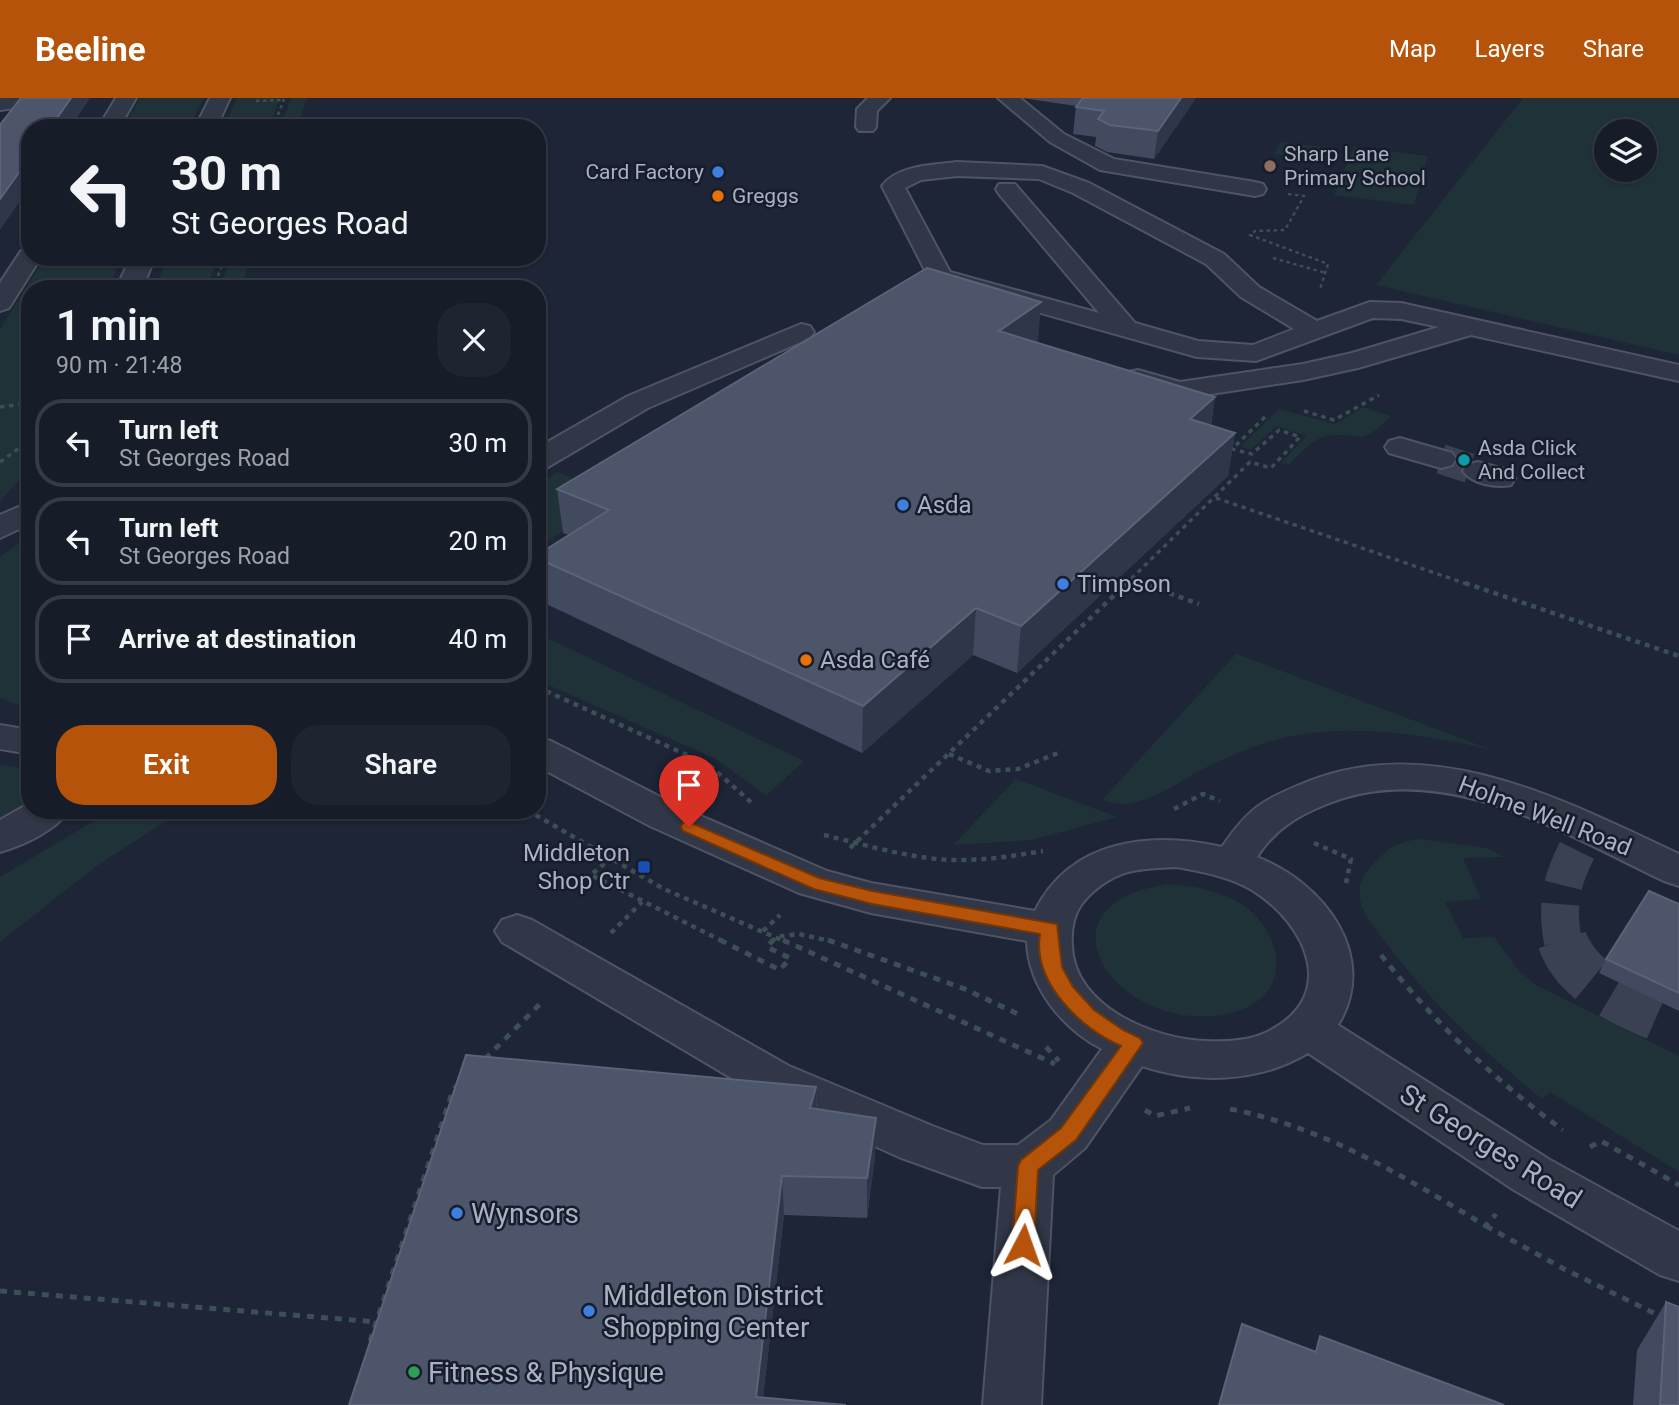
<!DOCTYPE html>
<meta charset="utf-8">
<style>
:root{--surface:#161c28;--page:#1f2530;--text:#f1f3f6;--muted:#9ea1a8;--line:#353a45;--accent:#b45309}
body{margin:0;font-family:Roboto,sans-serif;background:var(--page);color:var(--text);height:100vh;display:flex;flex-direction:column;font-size:26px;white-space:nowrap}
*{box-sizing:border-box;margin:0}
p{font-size:23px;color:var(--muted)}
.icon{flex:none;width:38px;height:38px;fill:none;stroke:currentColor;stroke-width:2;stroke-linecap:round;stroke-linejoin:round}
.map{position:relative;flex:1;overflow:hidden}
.panel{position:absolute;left:21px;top:182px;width:525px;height:539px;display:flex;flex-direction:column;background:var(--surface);border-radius:28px;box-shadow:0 2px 5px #0004,0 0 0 2px var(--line)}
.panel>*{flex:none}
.banner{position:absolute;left:21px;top:21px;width:525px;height:147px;border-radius:28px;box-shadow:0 2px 5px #0004,0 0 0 2px var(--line);background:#161c28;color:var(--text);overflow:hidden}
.controls{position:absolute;left:1594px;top:21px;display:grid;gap:14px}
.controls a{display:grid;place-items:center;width:63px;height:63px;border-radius:50%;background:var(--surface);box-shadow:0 2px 5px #0004,0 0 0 2px var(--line);font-size:35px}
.pin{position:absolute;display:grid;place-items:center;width:60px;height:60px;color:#fff;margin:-72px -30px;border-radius:50% 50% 50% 0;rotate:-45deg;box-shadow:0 0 7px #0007}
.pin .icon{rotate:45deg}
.me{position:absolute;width:77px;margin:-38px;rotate:4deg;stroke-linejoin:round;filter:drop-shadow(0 0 5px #0008)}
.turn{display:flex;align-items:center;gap:24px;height:147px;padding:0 35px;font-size:32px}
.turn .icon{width:91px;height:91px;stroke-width:2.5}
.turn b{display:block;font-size:49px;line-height:60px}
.round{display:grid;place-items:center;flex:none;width:74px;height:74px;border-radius:28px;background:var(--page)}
.head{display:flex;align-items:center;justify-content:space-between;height:119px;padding:0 35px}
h1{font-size:42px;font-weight:600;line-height:52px}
.button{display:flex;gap:14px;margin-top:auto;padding:14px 35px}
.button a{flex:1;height:80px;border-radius:28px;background:var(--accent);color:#fff;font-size:28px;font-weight:600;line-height:80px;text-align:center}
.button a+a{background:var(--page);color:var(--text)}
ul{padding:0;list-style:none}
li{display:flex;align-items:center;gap:21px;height:88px;margin:0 14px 10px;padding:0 21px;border:4px solid var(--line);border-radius:28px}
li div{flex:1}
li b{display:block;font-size:26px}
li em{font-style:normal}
header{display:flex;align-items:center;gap:42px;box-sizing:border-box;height:98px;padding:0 35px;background:var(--accent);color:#fff}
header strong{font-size:33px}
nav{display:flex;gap:38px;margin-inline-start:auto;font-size:24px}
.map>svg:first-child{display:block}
.green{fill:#1f3237;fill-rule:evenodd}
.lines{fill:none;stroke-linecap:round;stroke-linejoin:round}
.minor-tunnel-far2{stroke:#394152;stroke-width:30;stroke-dasharray:30 15;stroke-linecap:butt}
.minor-tunnel-far1{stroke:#394152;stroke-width:38;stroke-dasharray:38 19;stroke-linecap:butt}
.minor-tunnel{stroke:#394152;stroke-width:50;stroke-dasharray:50 25;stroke-linecap:butt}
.minor-casing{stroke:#4e5465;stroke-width:4}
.path-far3{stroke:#3c4f55;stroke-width:2.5;stroke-dasharray:3.5 3.5;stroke-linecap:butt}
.path-far2{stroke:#3c4f55;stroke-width:3.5;stroke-dasharray:4.5 4.5;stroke-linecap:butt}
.path-far1{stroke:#3c4f55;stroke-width:4.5;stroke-dasharray:5 5;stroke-linecap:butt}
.path{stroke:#3c4f55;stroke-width:5;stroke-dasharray:7 7;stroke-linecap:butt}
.minor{fill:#313747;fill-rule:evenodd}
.wall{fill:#414a5f}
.shaded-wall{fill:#2e364a}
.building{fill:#4c556a;stroke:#5b6378;stroke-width:2}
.route{fill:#b45309;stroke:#753606;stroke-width:2}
.education-dot{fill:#8d6e63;stroke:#171d2b;stroke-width:2.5}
.shop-dot{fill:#3f7fe0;stroke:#171d2b;stroke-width:2.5}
.food-dot{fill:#e8710a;stroke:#171d2b;stroke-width:2.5}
.culture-dot{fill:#0f9aa8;stroke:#171d2b;stroke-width:2.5}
.transit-dot{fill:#1a4fb4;stroke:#171d2b;stroke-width:2.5}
.leisure-dot{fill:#2e9e5b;stroke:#171d2b;stroke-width:2.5}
.labels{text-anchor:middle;stroke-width:5;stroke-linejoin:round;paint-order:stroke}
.far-poi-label{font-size:21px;fill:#aab1c4;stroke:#171d2b;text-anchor:start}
.poi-label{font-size:24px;fill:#aab1c4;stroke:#171d2b;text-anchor:start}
.street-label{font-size:24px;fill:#aab1c4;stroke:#171d2b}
.near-street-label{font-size:28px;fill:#aab1c4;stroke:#171d2b}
.near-poi-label{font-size:28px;fill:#aab1c4;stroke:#171d2b;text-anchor:start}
</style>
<header>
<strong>Beeline</strong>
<nav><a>Map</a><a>Layers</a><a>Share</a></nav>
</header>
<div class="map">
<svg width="1679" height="1307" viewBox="0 0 1679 1307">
<rect width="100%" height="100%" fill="#1d2536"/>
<path class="green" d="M 140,0 L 203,0 L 189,30 L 123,30 Z
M 237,0 L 280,0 L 268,30 L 224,30 Z
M 291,0 L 307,0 L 297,30 L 280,30 Z
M 1523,0 L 1679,0 L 1679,257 L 1376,187 ZM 1606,33 L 1645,33 L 1645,72 L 1606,72 Z
M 1281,44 L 1330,50 L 1325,63 L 1274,56 Z
M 1354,49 L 1428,58 L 1414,107 L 1334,97 Z
M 45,159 L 123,159 L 107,191 L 30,191 L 30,371 L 0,403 L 0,231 Z
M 168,159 L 219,159 L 206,191 L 154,191 Z
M 231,159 L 251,159 L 240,191 L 219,191 Z
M 1363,309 L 1391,318 C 1357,353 1361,331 1324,339 C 1311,342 1298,358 1289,367 L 1281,365 L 1306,338 L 1277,328 L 1250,352 L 1241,348 L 1279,311 L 1335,326 Z
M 557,374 L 609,394 L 560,427 L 566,430 L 537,451 L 537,389 Z
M 30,437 L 30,612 L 0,600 L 0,459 Z
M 537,535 L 804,663 L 766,698 L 716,661 L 537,582 Z
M 1236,556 L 1237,556 L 1495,653 C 1419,634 1328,621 1253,649 C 1237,655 1220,663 1205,670 C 1176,685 1136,717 1102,702 Z
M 0,667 L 30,671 L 30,703 L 0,720 Z
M 1016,681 L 1117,719 L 1032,742 L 953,747 Z
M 112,712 L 183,712 L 98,767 L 0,844 L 0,779 Z
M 1419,741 L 1487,750 L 1504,759 L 1463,760 L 1481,801 L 1445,804 L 1463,840 L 1494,839 L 1518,872 L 1536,887 L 1679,958 L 1679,1074 L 1550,994 L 1542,1001 C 1484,954 1431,905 1386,845 C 1376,832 1361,816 1360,799 C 1358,784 1364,776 1373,766 C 1390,749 1394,745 1419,741 Z
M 1167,786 C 1194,788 1220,792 1243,807 C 1285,837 1293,897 1235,914 C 1125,945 1022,809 1167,786 Z"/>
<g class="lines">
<path class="minor-tunnel-far2" d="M 1441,361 L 1478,373"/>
<path class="minor-tunnel-far1" d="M 1563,844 C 1554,796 1566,772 1588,731"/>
<path class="minor-tunnel" d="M 1562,842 C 1579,890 1637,908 1679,928"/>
<g class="minor-casing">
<path id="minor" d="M 0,0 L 56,0 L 53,4 L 46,6 L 0,12 Z
M 116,0 L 136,0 L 119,30 L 98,30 Z
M 210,0 L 230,0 L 216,30 L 195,30 Z
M 868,0 L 890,0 L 877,13 L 876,29 L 873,33 L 859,33 L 856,29 L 857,11 Z
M 998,0 L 1020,0 L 1064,36 L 1114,61 L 1255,84 L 1263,86 L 1266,91 L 1263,96 L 1255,98 L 1100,72 L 1050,44 Z
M 957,64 L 1042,68 L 1089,85 L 1224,156 L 1259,189 L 1317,223 L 1370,204 L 1401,205 L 1679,267 L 1679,283 L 1471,237 L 1358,270 L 1303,282 L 1178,301 C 1163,298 1133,293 1124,280 L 1128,274 L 1138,272 L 1180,284 L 1303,266 L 1352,255 L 1439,229 L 1401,221 L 1373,220 L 1256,263 L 1197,259 L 931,184 L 882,88 C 897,67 934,67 957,64 ZM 957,78 L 1039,81 L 1073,95 L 1206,166 L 1241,199 L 1294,231 L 1253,247 L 1198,243 L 1135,225 L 1015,86 L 999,86 L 996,91 L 999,96 L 1099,215 L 950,174 L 905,90 L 921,82 Z
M 30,151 L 30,159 L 41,159 L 9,210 L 0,213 L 0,185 L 21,153 Z
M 131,159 L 155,159 L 142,191 L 116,191 Z
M 801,226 L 810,228 L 814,234 L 810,240 L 648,310 L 548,369 L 537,372 L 537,350 L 628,298 Z
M 1400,340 L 1452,355 L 1456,361 L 1452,367 L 1441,370 L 1389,355 L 1385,349 L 1389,343 Z
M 1478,364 L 1511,373 L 1515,380 L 1511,387 C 1496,390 1472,386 1463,373 L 1467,367 Z
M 30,404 L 30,426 L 0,440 L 0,417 Z
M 0,627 L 30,632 L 30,656 L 0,651 Z
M 537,640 L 551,643 L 678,708 L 827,773 L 871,785 L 1035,813 C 1071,741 1151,733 1222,749 C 1249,709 1264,701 1309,683 C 1436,634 1565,703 1679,756 L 1679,788 L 1664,783 C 1563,735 1442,659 1327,706 C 1297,718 1275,731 1257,759 C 1324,785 1380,858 1338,927 L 1550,1062 L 1679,1133 L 1679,1183 L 1660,1177 L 1514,1092 L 1308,955 C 1258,985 1196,986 1142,968 L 1085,1050 L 1053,1077 L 1041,1307 L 983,1307 L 1001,1089 L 982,1089 L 899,1059 L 755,994 L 502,844 L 495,833 L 502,822 L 517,817 L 532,822 L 789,968 L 935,1029 L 983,1047 L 1018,1047 L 1051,1022 L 1102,951 C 1063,931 1028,889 1027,843 L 871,815 L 799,795 L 650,728 L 537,668 ZM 1176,769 C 1203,774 1228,778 1252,792 C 1308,827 1340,900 1265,935 C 1247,943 1226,944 1207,943 C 1155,942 1074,909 1072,848 C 1071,834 1073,819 1081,807 C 1092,792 1110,779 1128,774 C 1144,770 1160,770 1176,769 Z
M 30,705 L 30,712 L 69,712 C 57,732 22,748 0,754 L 0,722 Z"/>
</g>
<path class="path-far3" d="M 256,3 L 283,2
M 273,30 L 284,1
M 1288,96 L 1304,98 L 1285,132 L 1255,133 L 1250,137 L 1328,166 L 1320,191
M 1273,160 L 1326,175
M 213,191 L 225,159"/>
<path class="path-far2" d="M 0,309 L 30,305
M 1304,313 L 1334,322 L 1379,297
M 0,364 L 22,348 L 30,326
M 1216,400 L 1470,487
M 1131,481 L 1146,487
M 1125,487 L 1250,364 L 1271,370 L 1300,339 L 1279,332 L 1252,356 L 1232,351 L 1266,318"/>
<path class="path-far1" d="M 1141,485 L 1199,506
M 1465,485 L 1679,558
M 537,589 L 709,667 L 753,706
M 949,656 L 989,673 L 1018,671 L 1058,655
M 1174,711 L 1203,696 L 1220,703
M 527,712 L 664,791 L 786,844
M 824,737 C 866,747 908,760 951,762 C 982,763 1013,758 1043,753
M 1314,745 L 1351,761 L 1346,785
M 850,750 L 1127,485
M 612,759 L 591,777 L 724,844
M 763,833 L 780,817
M 611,835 L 642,804
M 772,844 L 776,839 L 799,836 L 834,844"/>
<path class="path" d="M 720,842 L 780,872 L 790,860 L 767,849 L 773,842
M 783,842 L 1055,966
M 828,842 L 965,891 L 1022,918
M 1381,857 C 1434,924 1494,982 1563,1032
M 1046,949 L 1059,963
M 485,961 L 543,903
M 1230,1011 C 1327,1030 1402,1078 1486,1128 L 1496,1116
M 1145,1012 L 1155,1018 L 1190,1010
M 1590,1049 L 1601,1043 L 1679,1087
M 1486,1128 L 1564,1171 L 1662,1219
M 0,1193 L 377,1224
M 370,1243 L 453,992 L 458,987"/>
<use href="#minor" class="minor"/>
</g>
<path class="wall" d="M 1022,0 L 1196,0 L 1154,61 L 1107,54 L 1095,48 L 1096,39 L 1073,36 L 1076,8 Z
M 1041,204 L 1037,244 L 1215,299 L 1211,327 L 1235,335 L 1228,378 L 1017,575 L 973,557 L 862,655 L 542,504 L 537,474 L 537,457 L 569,437 L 563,435 L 557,391 Z
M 1679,806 L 1679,913 L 1599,875 L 1606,861 Z
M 816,989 L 817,1011 L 875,1059 L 867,1120 L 784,1117 L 763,1300 L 349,1307 Z
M 1666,1204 L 1679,1307 L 1633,1307 L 1637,1252 Z"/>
<path class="shaded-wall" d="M 71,0 L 90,0 L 70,30 L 50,30 Z
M 1181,0 L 1196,0 L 1154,61 L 1158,33 Z
M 30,59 L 30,89 L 0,132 L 0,101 Z
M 1041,204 L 1038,244 L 996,273 L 999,233 Z
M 1215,299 L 1208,342 L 1190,321 Z
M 1235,335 L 1228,378 L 1017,575 L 1021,528 Z
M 976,510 L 973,557 L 862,655 L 863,608 Z
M 816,989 L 817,1028 L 810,1010 Z
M 876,1020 L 875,1059 L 867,1120 L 867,1080 Z
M 782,1078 L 784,1117 L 762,1307 L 756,1299 Z"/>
<path class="building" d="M 21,0 L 71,0 L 50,30 L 30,30 L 30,59 L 0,101 L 0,27 Z
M 1083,0 L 1181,0 L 1158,33 L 1110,27 L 1098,21 L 1104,13 L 1076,9 Z
M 927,170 L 1041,204 L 999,233 L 1215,299 L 1190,321 L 1235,335 L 1021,528 L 976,510 L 863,608 L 537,460 L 537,457 L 609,412 L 557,391 Z
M 1649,793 L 1679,806 L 1679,895 L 1606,861 Z
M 466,957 L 816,989 L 810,1010 L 876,1020 L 867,1080 L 782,1078 L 756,1299 L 846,1307 L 349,1307 Z
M 1666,1204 L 1679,1209 L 1679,1307 L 1660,1307 Z
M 1242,1226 L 1316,1254 L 1320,1238 L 1504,1307 L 1219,1307 Z"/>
<path class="route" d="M 689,724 L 819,780 L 872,793 L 1057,826 L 1062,869 L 1073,889 L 1094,912 L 1123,932 L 1140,940 L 1143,945 L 1076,1042 L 1038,1072 L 1034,1147 L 1030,1154 L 1023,1157 L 1015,1154 L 1012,1147 L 1018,1068 L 1021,1062 L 1061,1030 L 1121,948 C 1081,931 1032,884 1040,836 L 872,806 L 814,791 L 683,733 L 681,729 L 683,725 Z"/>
<circle class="education-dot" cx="1270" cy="68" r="7"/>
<g class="shop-dot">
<circle cx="718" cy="74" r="7"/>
<circle cx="903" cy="407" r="7"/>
<circle cx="1063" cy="486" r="7"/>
<circle cx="457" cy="1115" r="7"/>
<circle cx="589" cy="1213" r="7"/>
</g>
<g class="food-dot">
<circle cx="718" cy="98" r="7"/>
<circle cx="806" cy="562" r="7"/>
</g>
<circle class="culture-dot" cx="1464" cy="362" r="7"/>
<rect class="transit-dot" x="637" y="762" width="14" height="14" rx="3.5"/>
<circle class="leisure-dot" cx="414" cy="1274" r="7"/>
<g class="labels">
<g class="far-poi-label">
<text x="1284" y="63">Sharp Lane<tspan x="1284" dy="24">Primary School</tspan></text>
<text x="704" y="81" text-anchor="end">Card Factory</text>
<text x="732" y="105">Greggs</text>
<text x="1478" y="357">Asda Click<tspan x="1478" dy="24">And Collect</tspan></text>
</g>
<g class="poi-label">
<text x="917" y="415">Asda</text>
<text x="1077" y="494">Timpson</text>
<text x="820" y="570">Asda Café</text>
<text x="630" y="763" text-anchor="end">Middleton<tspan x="630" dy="28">Shop Ctr</tspan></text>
</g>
<g class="street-label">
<text transform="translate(1545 718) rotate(21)" y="8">Holme Well Road</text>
</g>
<g class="near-street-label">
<text transform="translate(1491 1048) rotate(32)" y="10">St Georges Road</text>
</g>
<g class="near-poi-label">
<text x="471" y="1125">Wynsors</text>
<text x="603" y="1207">Middleton District<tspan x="603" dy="32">Shopping Center</tspan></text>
<text x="428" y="1284">Fitness &amp; Physique</text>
</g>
</g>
</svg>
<div class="controls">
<a><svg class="icon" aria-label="layers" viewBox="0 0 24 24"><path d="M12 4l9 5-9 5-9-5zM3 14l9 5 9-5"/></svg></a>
</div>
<div class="pin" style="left:689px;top:729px;background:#d93025"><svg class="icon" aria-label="arrive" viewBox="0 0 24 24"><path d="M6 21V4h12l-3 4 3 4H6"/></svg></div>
<svg class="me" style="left:1023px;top:1147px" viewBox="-20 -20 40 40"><path d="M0-17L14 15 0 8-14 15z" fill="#b45309" stroke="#fff" stroke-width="4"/></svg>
<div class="banner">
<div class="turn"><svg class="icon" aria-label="left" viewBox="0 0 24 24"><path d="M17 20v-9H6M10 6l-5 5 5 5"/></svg><div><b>30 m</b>St Georges Road</div></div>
</div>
<section class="panel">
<div class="head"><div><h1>1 min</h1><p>90 m · 21:48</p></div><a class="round"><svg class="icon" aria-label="close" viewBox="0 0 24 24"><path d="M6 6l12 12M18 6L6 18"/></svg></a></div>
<ul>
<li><svg class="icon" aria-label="left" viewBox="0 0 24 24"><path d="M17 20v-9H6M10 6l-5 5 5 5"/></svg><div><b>Turn left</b><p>St Georges Road</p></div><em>30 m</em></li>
<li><svg class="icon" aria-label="left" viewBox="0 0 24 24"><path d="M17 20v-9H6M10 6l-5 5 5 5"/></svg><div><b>Turn left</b><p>St Georges Road</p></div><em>20 m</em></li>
<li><svg class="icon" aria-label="arrive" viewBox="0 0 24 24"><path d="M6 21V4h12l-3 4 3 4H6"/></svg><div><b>Arrive at destination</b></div><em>40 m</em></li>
</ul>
<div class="button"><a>Exit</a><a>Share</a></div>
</section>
</div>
